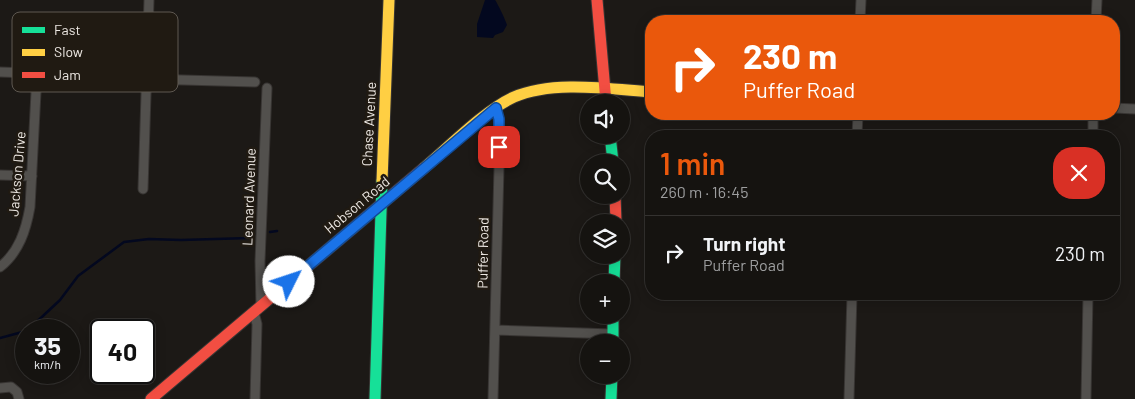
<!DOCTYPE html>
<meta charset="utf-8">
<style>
:root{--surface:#151310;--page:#1e1c19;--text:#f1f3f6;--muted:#9d9e9f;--line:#343230;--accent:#ea580c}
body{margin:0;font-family:Barlow,sans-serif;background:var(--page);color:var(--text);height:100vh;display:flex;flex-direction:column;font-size:19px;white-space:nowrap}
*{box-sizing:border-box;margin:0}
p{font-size:16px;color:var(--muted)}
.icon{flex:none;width:28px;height:28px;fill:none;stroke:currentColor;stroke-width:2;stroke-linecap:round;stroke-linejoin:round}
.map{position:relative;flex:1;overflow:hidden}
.panel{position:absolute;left:645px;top:130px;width:475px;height:170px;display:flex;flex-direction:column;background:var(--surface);border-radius:20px;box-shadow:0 2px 12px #0003,0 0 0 1px var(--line)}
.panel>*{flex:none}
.top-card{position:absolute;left:645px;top:15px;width:475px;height:105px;border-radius:20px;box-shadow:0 2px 12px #0003,0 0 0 1px var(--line);background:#ea580c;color:#fff;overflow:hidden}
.fabs{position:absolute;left:580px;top:94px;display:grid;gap:10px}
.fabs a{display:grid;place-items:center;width:50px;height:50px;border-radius:50%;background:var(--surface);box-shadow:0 2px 12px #0003,0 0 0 1px var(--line);font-size:25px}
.speed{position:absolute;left:15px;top:319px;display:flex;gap:10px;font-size:25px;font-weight:700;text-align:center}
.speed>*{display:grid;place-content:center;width:65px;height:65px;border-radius:50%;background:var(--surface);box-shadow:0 2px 12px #0003,0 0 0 1px var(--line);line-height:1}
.speed small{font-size:12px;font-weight:400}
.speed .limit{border:2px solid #111;border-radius:8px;background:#fff;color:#111}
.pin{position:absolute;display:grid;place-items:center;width:42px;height:42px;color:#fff;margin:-21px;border-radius:10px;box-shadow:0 2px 8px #0006}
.me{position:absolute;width:55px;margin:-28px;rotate:49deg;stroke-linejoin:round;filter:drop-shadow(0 0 4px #0008)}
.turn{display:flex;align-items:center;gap:18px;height:105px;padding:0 15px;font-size:22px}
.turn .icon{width:65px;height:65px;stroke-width:2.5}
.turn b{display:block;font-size:35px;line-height:42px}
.round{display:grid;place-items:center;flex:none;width:52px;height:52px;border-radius:20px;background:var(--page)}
.headline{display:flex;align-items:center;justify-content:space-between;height:85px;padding:0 15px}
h1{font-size:30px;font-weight:600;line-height:38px;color:var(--accent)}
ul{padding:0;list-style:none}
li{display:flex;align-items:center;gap:15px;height:75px;padding:0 15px;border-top:1px solid var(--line)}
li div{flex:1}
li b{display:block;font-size:19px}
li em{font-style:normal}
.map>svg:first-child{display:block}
.water{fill:#03081f}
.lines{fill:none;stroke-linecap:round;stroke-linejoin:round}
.stream{stroke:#03081f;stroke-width:2.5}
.street-casing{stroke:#383533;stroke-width:11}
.fast-casing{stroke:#383533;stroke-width:13}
.slow-casing{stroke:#383533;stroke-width:13}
.jam-casing{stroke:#383533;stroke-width:13}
.street{stroke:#52504d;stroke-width:9}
.fast{stroke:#16e098;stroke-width:11}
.slow{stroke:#ffcf43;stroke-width:11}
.jam{stroke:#f24e42;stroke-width:11}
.route-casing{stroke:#114b97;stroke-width:12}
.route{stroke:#1a73e8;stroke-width:9}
.labels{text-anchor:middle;stroke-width:5;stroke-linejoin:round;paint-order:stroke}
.street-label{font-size:14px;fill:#ede8e3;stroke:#201a12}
.key{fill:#201a12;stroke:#5e5851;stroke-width:1}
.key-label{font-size:14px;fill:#ede8e3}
</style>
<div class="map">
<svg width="1135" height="399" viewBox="0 0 1135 399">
<rect width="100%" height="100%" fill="#1c1916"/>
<path class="water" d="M 485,0 L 495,0 C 497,2 506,21 507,25 L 503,32 L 495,35 L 493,38 L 477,37 L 477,24 Z"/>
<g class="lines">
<path class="stream" d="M 270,232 L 277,231
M 28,330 L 60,300 L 78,276 L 124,242 L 149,239 L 181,240 L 250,238 L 254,234
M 0,338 L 26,331"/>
<g class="street-casing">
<path id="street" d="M 860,21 L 861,0
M 1096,21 L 1097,0
M 0,72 L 85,75
M 147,79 L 255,82
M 1114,108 L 1135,109
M 857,136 L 858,114
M 1093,136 L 1093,114
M 0,175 L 32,176
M 143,189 L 149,0
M 0,267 C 19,252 26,230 30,207 L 37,73
M 261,306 L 260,261 L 267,88
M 254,313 L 257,324 L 255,399
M 495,330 L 613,334
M 0,388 L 11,387 L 17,392 L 19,399
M 493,399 L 500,129 L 496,108
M 849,399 L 852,294
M 1086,399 L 1088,294"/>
</g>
<g class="fast-casing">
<path id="fast" d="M 610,135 L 613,162
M 614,282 L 615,255
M 613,315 L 613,342
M 375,399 L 382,181
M 611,399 L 612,375"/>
</g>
<g class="slow-casing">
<path id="slow" d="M 424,168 C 449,147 485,110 514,97 C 553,80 610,89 651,92
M 382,181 L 389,0"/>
</g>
<g class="jam-casing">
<path id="jam" d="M 597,0 L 606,102
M 615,195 L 616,222
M 151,399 L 424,168"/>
</g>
<use href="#street" class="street"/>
<use href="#fast" class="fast"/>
<use href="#slow" class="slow"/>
<use href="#jam" class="jam"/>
</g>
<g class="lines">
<g class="route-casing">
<path id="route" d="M 289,282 L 496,108 L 499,119 L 499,147"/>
</g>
<use href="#route" class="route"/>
</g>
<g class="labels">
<g class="street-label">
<text transform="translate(369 124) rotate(-87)" y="5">Chase Avenue</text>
<text transform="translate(17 174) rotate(-85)" y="5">Jackson Drive</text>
<text transform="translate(249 197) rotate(-88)" y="5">Leonard Avenue</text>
<text transform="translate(357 205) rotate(-40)" y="5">Hobson Road</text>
<text transform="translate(483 253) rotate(-89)" y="5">Puffer Road</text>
</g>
</g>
<rect x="12" y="12" width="166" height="80" rx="8" class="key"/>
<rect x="22" y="27" width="23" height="6" fill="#16e098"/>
<rect x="22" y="49" width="23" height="7" fill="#ffcf43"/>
<rect x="22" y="72" width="23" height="6" fill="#f24e42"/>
<g class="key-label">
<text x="54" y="35">Fast</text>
<text x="54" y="57">Slow</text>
<text x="54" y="80">Jam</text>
</g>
</svg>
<div class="fabs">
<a><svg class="icon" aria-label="sound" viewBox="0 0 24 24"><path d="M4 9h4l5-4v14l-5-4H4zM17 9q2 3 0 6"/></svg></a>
<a><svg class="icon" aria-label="search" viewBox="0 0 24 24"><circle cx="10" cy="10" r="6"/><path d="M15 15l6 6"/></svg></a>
<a><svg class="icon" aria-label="layers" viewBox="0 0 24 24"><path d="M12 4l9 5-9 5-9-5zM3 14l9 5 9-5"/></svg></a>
<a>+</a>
<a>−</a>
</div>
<div class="speed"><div>35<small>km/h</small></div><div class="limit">40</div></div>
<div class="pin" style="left:499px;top:147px;background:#d93025"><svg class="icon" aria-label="arrive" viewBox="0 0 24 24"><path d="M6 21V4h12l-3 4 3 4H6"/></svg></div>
<svg class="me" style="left:289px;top:282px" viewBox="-20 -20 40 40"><circle r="19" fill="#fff"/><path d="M0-13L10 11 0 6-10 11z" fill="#1a73e8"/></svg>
<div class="top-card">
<div class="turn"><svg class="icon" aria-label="right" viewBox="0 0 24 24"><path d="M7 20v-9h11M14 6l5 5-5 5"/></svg><div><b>230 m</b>Puffer Road</div></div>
</div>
<section class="panel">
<div class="headline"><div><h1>1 min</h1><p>260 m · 16:45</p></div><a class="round" style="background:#d93025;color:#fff"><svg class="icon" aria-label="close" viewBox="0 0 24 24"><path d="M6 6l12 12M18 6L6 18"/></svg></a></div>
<ul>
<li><svg class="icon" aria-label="right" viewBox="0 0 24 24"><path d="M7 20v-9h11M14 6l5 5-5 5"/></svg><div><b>Turn right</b><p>Puffer Road</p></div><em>230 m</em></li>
</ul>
</section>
</div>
